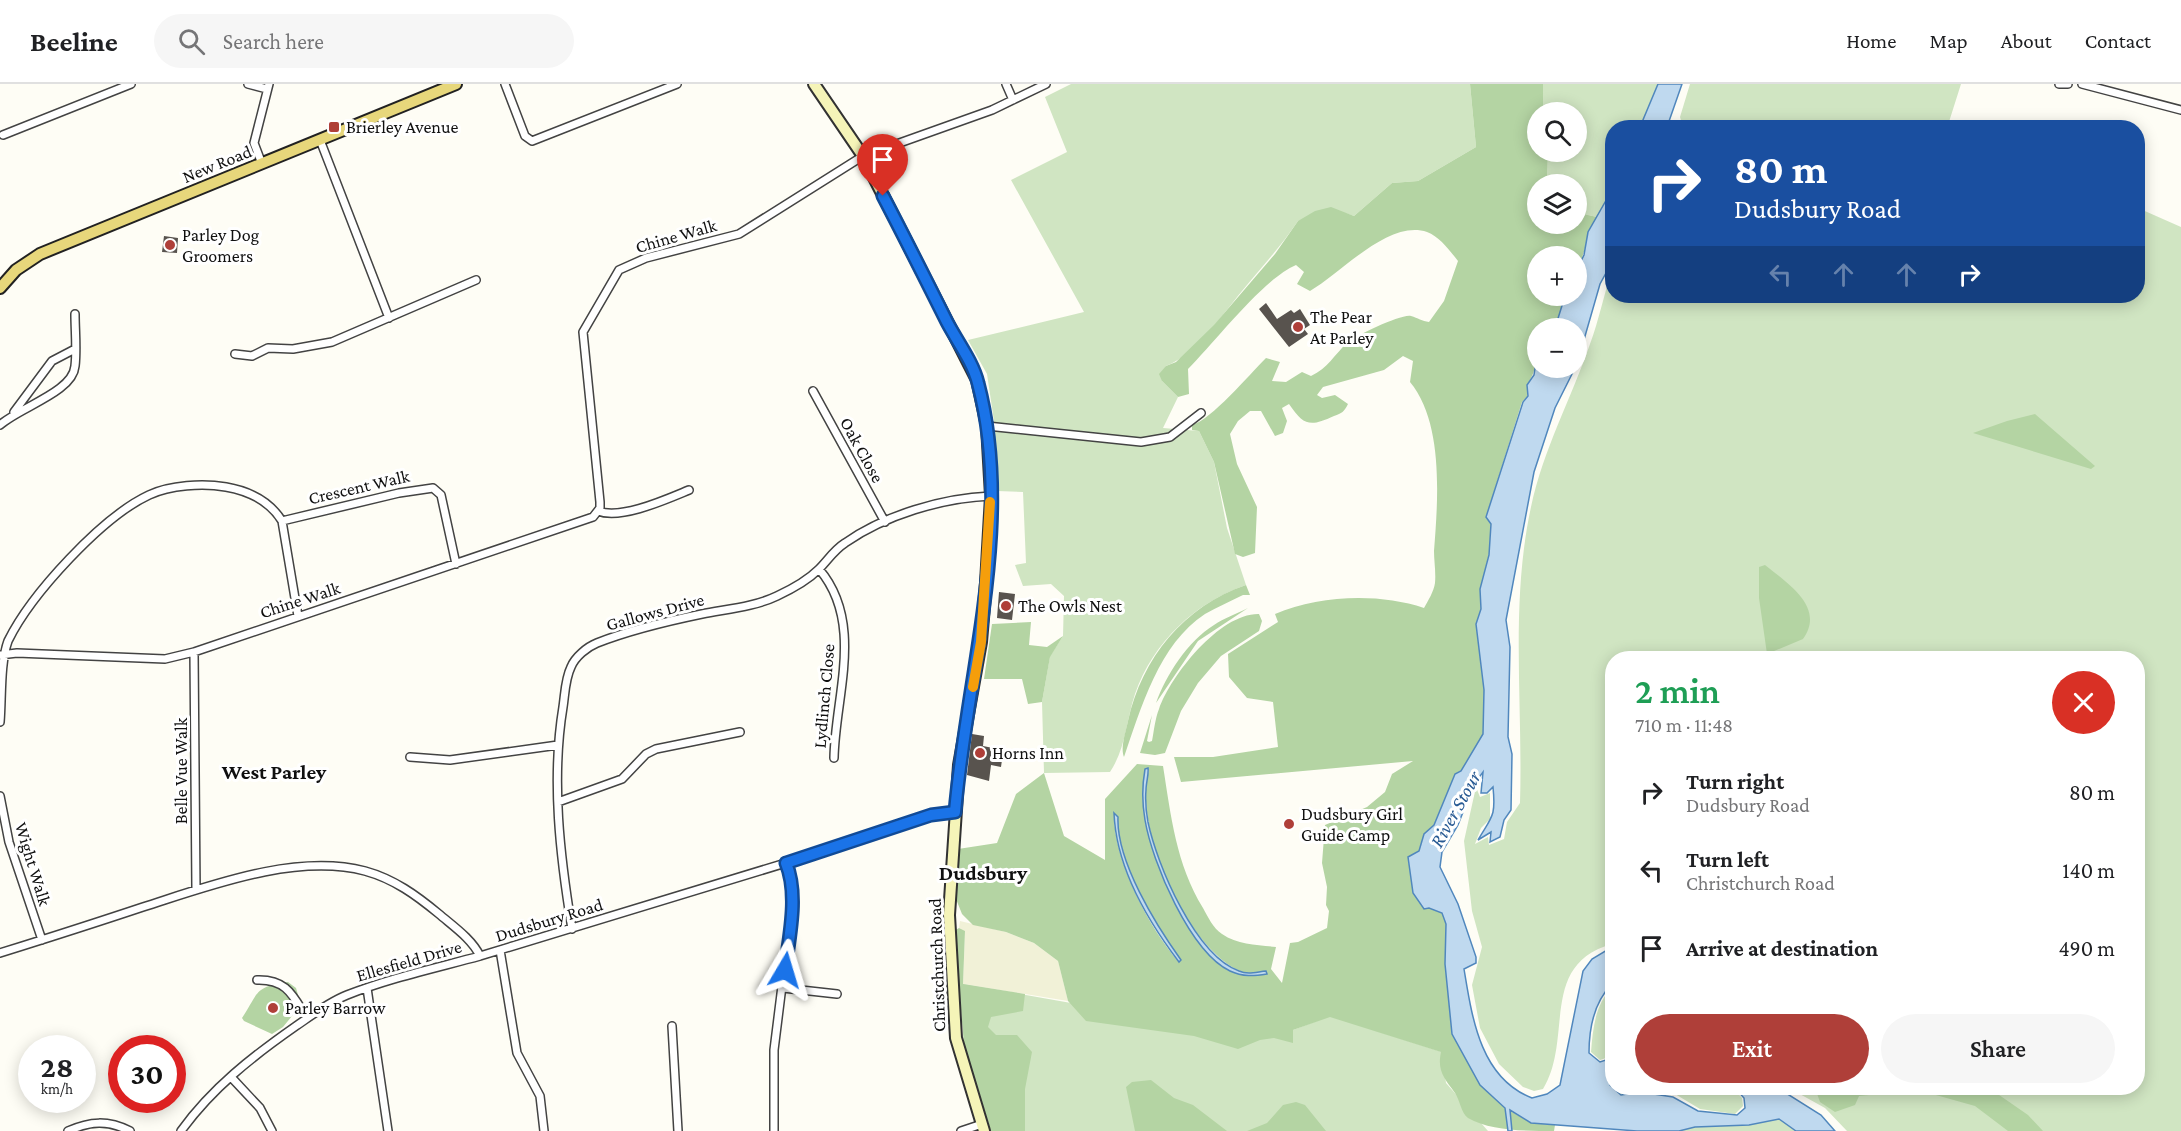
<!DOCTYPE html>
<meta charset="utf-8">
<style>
:root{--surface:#fff;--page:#f6f6f6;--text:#202124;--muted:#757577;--line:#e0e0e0;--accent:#af3f39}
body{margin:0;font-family:"Crimson Pro",serif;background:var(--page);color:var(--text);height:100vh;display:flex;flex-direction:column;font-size:22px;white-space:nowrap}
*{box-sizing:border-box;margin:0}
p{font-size:20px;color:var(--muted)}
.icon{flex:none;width:33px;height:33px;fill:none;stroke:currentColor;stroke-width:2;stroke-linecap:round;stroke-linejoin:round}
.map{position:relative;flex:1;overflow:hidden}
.details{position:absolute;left:1605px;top:567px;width:540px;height:444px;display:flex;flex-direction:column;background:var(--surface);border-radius:24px;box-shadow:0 3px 15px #0003}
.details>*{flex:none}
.guide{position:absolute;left:1605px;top:36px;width:540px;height:183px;border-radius:24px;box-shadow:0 3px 15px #0003;background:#1a4fa0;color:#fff;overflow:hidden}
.fabs{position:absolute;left:1527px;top:18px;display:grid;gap:12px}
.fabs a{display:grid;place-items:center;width:60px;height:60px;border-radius:50%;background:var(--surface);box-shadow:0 3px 15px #0003;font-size:30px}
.speed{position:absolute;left:18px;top:951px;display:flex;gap:12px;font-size:30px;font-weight:700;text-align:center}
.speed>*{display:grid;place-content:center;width:78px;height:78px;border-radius:50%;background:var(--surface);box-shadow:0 3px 15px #0003;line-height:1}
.speed small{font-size:15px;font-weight:400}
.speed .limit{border:9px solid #d22;background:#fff;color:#111}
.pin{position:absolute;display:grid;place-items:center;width:51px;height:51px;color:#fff;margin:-62px -26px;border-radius:50% 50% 50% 0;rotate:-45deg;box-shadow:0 0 6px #0007}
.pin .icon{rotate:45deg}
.me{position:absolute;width:66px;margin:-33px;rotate:7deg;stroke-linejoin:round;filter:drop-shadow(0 0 4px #0008)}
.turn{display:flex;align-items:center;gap:21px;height:126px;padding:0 30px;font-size:27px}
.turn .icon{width:78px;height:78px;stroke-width:2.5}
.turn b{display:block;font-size:42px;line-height:51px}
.lanes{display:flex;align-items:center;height:57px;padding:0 30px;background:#0003;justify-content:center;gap:30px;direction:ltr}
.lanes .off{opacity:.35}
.round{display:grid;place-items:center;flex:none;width:63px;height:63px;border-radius:32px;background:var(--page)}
.headline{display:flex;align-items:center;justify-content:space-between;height:102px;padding:0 30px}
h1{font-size:36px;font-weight:600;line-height:45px;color:#1e9e55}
.cta{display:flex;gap:12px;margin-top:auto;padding:12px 30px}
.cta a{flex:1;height:69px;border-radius:36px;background:var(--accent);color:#fff;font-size:24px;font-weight:600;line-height:69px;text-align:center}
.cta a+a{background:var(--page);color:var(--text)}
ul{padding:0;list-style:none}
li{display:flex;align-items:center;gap:18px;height:78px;padding:0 30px}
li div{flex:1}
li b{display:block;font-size:22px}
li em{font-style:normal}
header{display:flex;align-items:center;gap:36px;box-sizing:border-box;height:84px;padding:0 30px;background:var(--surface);border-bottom:2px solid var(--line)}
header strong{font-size:28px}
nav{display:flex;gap:33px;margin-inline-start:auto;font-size:21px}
.search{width:420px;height:54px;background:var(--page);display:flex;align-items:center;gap:15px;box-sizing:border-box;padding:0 21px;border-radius:33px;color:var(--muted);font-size:22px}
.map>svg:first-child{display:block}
.farmland{fill:#f1f1d7}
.green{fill:#d0e5c2}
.forest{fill:#b4d4a3;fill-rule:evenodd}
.water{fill:#bfd9ef;stroke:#5087bd;stroke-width:1.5}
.building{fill:#58534e}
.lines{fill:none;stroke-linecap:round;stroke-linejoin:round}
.minor-casing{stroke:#434343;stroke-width:10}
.secondary-casing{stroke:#323232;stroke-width:14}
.primary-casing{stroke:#212121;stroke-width:14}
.minor{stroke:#fff;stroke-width:7}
.secondary{stroke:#f5f4b8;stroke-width:10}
.primary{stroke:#e7d77b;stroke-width:10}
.route-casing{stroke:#114b97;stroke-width:15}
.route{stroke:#1a73e8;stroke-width:10}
.slow{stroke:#f59e0b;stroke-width:10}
.poi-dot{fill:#af3f39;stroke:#fff;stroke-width:2}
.labels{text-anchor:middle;stroke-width:6;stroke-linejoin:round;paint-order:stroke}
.poi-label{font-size:18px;fill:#101010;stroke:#fff;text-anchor:start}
.street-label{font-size:18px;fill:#101010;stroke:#fff}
.water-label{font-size:20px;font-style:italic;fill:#285a93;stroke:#fff}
.quarter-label{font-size:21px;font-weight:bold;fill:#101010;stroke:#fff}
</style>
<header>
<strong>Beeline</strong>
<div class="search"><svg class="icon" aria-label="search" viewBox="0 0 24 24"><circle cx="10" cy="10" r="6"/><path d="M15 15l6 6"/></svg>Search here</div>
<nav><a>Home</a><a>Map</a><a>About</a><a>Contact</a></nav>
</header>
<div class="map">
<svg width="2181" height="1047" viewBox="0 0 2181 1047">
<rect width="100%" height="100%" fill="#fefdf5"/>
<path class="farmland" d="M 960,837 L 1006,848 L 1034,859 L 1058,877 L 1068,917 L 963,900 L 965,848 L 959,844 Z"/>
<path class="green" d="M 1071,0 L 1470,0 L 1476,63 L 1418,97 L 1392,99 L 1354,132 L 1345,129 L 1298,137 C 1281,162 1262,183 1242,207 C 1221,232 1197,270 1166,282 L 1162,297 L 1178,313 L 1163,344 L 1199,347 L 1214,378 L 1227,444 L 1246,501 C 1196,518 1153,558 1135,610 C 1126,637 1126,664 1110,688 L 1044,689 L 1042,618 L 1050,572 L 1063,552 L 1064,512 L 1051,500 L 1023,502 L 1015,481 L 1026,479 L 1023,408 L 997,407 L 994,337 L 987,290 L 968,256 L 1084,228 L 1011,96 L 1067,68 L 1045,13 Z
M 1543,0 L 1658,0 L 1640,43 L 1612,44 L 1612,106 L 1597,133 L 1579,129 L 1581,119 L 1577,118 L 1576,100 L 1547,100 L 1548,68 L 1576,68 L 1576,28 L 1543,28 Z
M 1690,0 L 1961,0 L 1948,41 L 1952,43 L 1683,43 L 1680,33 Z
M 2138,124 L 2181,143 L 2181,1047 L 1847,1047 L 1825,1024 L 1789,1004 L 1827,1004 L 1832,1014 L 1857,1004 L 2138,1004 L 2138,574 L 1612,574 L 1612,860 C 1538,881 1574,954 1543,1005 L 1534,1007 L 1523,1003 L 1499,980 L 1480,944 L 1472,901 L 1482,863 L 1472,827 L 1464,757 L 1476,703 L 1480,713 L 1490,709 L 1490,735 L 1481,744 L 1475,760 L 1488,753 L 1489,761 L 1504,755 L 1507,738 L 1520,719 C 1523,620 1510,520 1531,423 C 1543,366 1571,315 1590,260 C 1599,236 1604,210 1612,186 L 1612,212 L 2138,212 Z
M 963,900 L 1252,951 L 1293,946 L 1330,932 L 1442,968 L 1446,999 L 1488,1047 L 991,1047 L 964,960 Z
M 1612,903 L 1612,972 L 1600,976 L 1591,968 C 1593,944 1595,921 1612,903 Z
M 1615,1004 L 1733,1004 L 1742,1014 L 1743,1022 L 1735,1030 L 1700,1025 L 1675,1010 L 1641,1006 L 1621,1010 Z
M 1779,1035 L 1796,1047 L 1679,1047 L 1695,1043 L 1749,1041 Z"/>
<path class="forest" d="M 1470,0 L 1543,0 L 1543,28 L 1538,28 L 1538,68 L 1548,68 L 1547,100 L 1538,100 L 1538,140 L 1576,140 L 1577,118 L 1581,119 L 1579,129 L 1597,133 C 1587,150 1586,168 1577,185 L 1576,172 L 1538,172 L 1538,212 L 1565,212 L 1555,244 L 1538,244 C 1537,265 1539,284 1527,301 L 1528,312 L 1522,318 L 1486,433 L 1491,440 L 1489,470 L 1480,505 L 1481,525 L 1476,540 L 1484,606 L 1483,650 L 1461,687 L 1455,690 L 1434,741 L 1424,750 L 1419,767 L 1408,774 C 1413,804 1411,817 1442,829 L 1446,840 L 1445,880 L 1452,950 L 1505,1024 L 1531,1039 L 1555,1041 L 1554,1047 C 1526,1047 1490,1047 1468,1034 C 1461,1029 1460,1016 1455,1009 C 1444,994 1437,987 1441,968 L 1330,933 L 1293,946 L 1293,959 L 1274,954 L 1260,956 L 1238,965 L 1194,952 L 1086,937 L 1068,917 L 1058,877 L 1034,859 L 1006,848 L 973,841 L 962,830 L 954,810 L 958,790 L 958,765 L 997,759 L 1016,710 L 1044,689 L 1064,752 L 1105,776 L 1105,715 L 1137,680 L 1163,682 C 1171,732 1176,780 1203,824 C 1208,833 1213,844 1222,850 C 1238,861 1258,861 1276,863 L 1271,885 L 1282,899 L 1290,859 L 1298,858 L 1327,844 L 1329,827 L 1326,821 L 1327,803 L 1322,779 L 1325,741 L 1367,723 L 1385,708 L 1392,690 L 1413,677 L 1181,698 L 1174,673 L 1213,673 L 1278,663 L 1273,618 L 1247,614 L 1229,593 L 1228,570 L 1278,538 L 1275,530 C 1320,511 1379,509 1424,524 C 1428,517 1434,507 1435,499 C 1436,488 1434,477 1434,467 C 1438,416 1444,339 1410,298 L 1413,277 L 1403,272 L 1384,286 L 1323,303 L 1317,311 L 1322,314 L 1335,311 L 1348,320 C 1344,328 1342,329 1334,332 C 1310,343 1304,342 1289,320 L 1282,324 L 1287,337 L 1283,349 L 1275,352 L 1261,327 L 1250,327 L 1238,337 L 1230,350 L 1237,380 L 1257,423 L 1255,469 L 1243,473 L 1235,470 L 1214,378 L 1199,347 L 1192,346 L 1192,341 C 1211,336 1249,291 1266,274 L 1280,278 L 1272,297 L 1286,298 L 1302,288 L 1311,292 C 1328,284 1334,271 1348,258 C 1355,252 1403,229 1411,232 C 1418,234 1422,237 1429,238 L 1444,217 L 1458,177 C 1450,167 1440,153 1427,148 C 1389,135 1341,189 1310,207 L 1297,200 L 1304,188 L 1296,181 C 1263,195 1216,257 1188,285 L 1189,310 L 1178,313 L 1162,297 L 1159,290 L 1166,282 L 1176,278 L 1214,241 L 1275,170 L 1298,137 L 1315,127 L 1331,123 L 1354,132 L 1392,99 L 1418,97 L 1476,63 ZM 1145,685 L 1149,686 C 1131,741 1191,878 1250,890 L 1227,886 L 1191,846 L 1169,805 L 1158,781 L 1145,738 ZM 1114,729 L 1118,733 C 1116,776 1157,842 1179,878 C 1149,844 1113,775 1114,729 Z
M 2035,330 L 2095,382 L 2091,385 L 1973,349 L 2007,337 Z
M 1765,481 C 1787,499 1826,523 1803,555 L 1767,570 L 1759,514 L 1759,483 Z
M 1246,501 L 1250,511 L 1243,511 C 1231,517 1217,523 1205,530 C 1159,560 1141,624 1124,673 C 1120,664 1126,647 1128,637 C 1142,574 1184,522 1246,501 Z
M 1248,524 L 1198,557 L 1156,619 C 1166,591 1188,557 1214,541 C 1224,534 1236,530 1248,524 Z
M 1259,530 L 1262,537 L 1259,547 L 1221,572 L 1198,599 L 1181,627 L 1165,669 L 1155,671 L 1140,669 L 1152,631 L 1147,657 L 1149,658 L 1152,657 C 1154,647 1155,635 1159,625 C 1171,591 1220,529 1259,530 Z
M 1031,538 L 1029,561 L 1047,563 L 1063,552 L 1050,573 L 1042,618 L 1028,620 L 1022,595 L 984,595 L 992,540 Z
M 959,844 L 965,847 L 963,900 L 1025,910 L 1023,927 L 991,933 L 988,943 L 996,951 L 1017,951 L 1032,968 L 1025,1005 L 1025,1047 L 991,1047 L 964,960 L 954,847 Z
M 288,898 L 296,904 L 301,921 L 283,943 L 272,950 L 244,937 L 242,934 C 259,908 254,903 288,898 Z
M 1151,996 L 1174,1014 L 1193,1021 L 1227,1047 L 1135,1047 L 1126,1003 L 1132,998 Z
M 1815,1004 L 1831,1004 L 1838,1011 L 1851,1007 L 1851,1004 L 1989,1004 L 2028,1031 L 2043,1047 L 2008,1047 L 1975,1022 L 1918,1006 L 1859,1012 L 1855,1021 L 1835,1028 L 1820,1018 Z
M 1296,1018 L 1305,1021 L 1326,1047 L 1247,1047 L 1267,1039 L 1283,1021 Z"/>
<path class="water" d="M 1658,0 L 1682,0 L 1667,43 L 1640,43 Z
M 1612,106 L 1612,178 L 1600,200 L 1577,280 L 1576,244 L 1555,244 L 1565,212 L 1576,212 L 1577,185 L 1584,171 L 1588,148 Z
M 1537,271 L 1538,284 L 1575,284 L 1555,324 L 1534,388 L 1506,536 L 1510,563 L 1508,653 L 1512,670 L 1511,726 L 1504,736 L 1500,753 L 1490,758 L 1491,748 L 1478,756 C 1492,732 1496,733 1493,703 L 1487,709 L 1481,709 L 1483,688 L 1474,700 L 1458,741 L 1442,768 L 1440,783 L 1458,820 L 1476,873 L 1476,879 L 1464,885 C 1472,933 1480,994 1532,1014 L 1547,1010 L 1560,1001 L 1583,887 L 1592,875 L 1612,863 L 1612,900 C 1594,918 1589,943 1589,969 L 1600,978 L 1612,974 L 1612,996 L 1610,1001 L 1621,1011 L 1641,1008 L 1673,1013 L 1698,1027 L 1737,1031 L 1745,1024 L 1744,1014 L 1735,1004 L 1778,1004 L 1821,1031 L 1835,1047 L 1796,1047 L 1779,1035 L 1749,1041 L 1695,1043 L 1679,1047 L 1637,1047 L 1531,1039 L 1510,1026 L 1512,1047 L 1508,1047 L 1505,1024 L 1480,1001 L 1452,950 L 1445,880 L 1446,840 L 1442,829 L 1429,824 L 1424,825 L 1413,809 L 1408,773 L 1419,767 L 1424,750 L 1434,741 L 1455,690 L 1461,687 L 1483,650 L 1484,606 L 1476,540 L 1481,525 L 1480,505 L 1489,471 L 1491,440 L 1486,433 L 1523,318 L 1528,312 L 1527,301 L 1534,291 Z
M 1148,684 C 1149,690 1146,699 1146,706 C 1145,717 1146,727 1148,738 C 1157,781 1195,871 1239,887 C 1248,891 1256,888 1266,887 L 1267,890 C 1254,892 1243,893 1230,887 C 1190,868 1152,778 1145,736 C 1142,719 1142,702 1145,685 Z
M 1114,729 L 1118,733 C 1116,777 1156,841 1181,876 L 1179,878 C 1147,836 1116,783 1114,729 Z"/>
<path class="building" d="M 164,152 L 178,154 L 177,169 L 162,168 Z
M 1266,219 L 1277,235 L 1291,226 L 1294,229 L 1300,225 L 1310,241 L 1304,245 L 1308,250 L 1289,263 L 1259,225 Z
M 999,508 L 1015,510 L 1012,536 L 997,534 Z
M 972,650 L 984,652 L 983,662 L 993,664 L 991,674 L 1002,676 L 1001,683 L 991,681 L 989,697 L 967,691 Z"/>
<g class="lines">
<g class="minor-casing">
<path id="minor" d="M 248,0 L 267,5
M 505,0 L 525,52 L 532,57 L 677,0
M 1006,0 L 1013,16
M 2059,0 L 2068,0
M 2082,0 L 2181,26
M 3,51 L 131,0
M 320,56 L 389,234
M 262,80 L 254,59 L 269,0
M 235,270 L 252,272 L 268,264 L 293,265 L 332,258 L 476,196
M 813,307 L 885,438
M 14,328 L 52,277 L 75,265
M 0,341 C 20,323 73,308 75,282 C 77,265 75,247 75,230
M 987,342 L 1141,358 L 1170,353 L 1201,329
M 598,427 C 621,436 667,415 689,406
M 282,437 L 298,532
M 819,485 C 865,539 835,612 834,674
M 194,568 L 196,806
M 0,571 L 17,569 L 165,575 L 194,568 L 593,433 L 600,424 L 600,418 L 583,248 L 619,186 L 646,174 L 739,150 L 863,72 L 992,26 L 1046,0
M 0,638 C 2,614 0,579 8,557 C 31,510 102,433 149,411 C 170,401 203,399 226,403 C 249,407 269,416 282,437 L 399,409 L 433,404 L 441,411 L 456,480
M 410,673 L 450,676 L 558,661
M 0,712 L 9,758 L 42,856
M 558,718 L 622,695 L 646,670 L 656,665 L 740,648
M 572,845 C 560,772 551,696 563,623 C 565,610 565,595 571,583 C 575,573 587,563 597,559 C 630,546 668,537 702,530 C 727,525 754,523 777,512 C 792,505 808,496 819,485 C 828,476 834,466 845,459 C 885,431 942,414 991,412
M 500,866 L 517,969 L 540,1012 L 544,1047
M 0,869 C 48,854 95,839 143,823 C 209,802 295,769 365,787 C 394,795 416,811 439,830 C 453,842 472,855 480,872 L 848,760 L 931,731 L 955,728
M 257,896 C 287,895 293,912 307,934
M 367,904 L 388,1047
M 783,904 L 837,910
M 672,942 L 678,1047
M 231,993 L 260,1024 L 272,1047
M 68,1047 C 90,1037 108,1036 130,1047
M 181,1047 C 212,1004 253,972 296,942 C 312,931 329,918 347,911 C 390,894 436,884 480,872
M 774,1047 L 774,966 L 792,822 L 792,802 L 786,779
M 961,1047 L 982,1040"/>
</g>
<g class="secondary-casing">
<path id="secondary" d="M 814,0 L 863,72 L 977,296 L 987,342 L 991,412 L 986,499 L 981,558 L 959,681 L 949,831 L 956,954 L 984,1047"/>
</g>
<g class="primary-casing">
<path id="primary" d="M 0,204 L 16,186 L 40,170 L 456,0"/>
</g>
<use href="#minor" class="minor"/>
<use href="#secondary" class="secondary"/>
<use href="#primary" class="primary"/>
</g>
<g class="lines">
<g class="route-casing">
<path id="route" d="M 785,886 C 789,853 799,811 786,779 L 931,731 L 955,728 C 967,588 1015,439 978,299 C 973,278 957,257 947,238 C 926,196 905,154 883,112"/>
</g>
<use href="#route" class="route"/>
<path class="slow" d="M 973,603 L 981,558 L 990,418"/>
</g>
<g class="poi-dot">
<rect x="328" y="37" width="12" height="12" rx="3"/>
<circle cx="170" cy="161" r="6"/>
<circle cx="1298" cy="243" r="6"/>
<circle cx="1006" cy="522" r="6"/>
<circle cx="980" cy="669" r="6"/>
<circle cx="1289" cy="740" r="6"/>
<circle cx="273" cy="924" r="6"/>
</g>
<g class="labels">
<g class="poi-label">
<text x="346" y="49">Brierley Avenue</text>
<text x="182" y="157">Parley Dog<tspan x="182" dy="21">Groomers</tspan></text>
<text x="1310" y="239">The Pear<tspan x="1310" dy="21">At Parley</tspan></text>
<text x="1018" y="528">The Owls Nest</text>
<text x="992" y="675">Horns Inn</text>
<text x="1301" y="736">Dudsbury Girl<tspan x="1301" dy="21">Guide Camp</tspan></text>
<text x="285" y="930">Parley Barrow</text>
</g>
<g class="street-label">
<text transform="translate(217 80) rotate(-22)" y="6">New Road</text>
<text transform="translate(676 152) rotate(-16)" y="6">Chine Walk</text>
<text transform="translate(862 366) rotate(61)" y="6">Oak Close</text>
<text transform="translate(359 403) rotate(-13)" y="6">Crescent Walk</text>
<text transform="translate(300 516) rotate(-18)" y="6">Chine Walk</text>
<text transform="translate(655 528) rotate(-15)" y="6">Gallows Drive</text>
<text transform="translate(824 612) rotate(-85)" y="6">Lydlinch Close</text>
<text transform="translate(181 687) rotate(-90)" y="6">Belle Vue Walk</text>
<text transform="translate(33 780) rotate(73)" y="6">Wight Walk</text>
<text transform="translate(549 836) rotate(-17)" y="6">Dudsbury Road</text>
<text transform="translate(409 877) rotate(-16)" y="6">Ellesfield Drive</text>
<text transform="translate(937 881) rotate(-92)" y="6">Christchurch Road</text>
</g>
<g class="water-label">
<text transform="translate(1455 725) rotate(-61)" y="7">River Stour</text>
</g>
<g class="quarter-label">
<text x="274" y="695">West Parley</text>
<text x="983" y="796">Dudsbury</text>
</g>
</g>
</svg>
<div class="fabs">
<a><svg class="icon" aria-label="search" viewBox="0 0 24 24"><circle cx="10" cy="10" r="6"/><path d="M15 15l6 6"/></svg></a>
<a><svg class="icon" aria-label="layers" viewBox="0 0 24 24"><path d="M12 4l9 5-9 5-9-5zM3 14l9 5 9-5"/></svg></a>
<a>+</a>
<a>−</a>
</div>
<div class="speed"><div>28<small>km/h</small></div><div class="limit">30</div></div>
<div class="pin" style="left:883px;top:112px;background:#d93025"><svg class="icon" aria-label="arrive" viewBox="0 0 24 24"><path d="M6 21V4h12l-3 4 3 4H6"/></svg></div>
<svg class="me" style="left:785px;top:886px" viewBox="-20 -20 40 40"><path d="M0-17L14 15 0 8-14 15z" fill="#1a73e8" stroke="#fff" stroke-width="4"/></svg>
<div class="guide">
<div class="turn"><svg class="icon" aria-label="right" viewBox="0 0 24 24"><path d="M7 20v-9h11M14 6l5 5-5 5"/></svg><div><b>80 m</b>Dudsbury Road</div></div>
<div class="lanes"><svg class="icon off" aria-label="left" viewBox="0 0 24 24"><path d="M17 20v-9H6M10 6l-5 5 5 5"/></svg><svg class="icon off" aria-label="ahead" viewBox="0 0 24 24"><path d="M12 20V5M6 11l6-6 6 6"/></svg><svg class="icon off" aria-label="ahead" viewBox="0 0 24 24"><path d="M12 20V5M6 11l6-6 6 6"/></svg><svg class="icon" aria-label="right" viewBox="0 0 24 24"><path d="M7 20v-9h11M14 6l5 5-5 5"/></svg></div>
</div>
<section class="details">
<div class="headline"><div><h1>2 min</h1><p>710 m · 11:48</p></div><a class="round" style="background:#d93025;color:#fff"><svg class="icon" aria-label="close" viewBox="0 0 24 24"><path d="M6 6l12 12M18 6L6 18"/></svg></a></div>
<ul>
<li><svg class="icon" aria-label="right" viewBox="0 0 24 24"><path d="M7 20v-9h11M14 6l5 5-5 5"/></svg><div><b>Turn right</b><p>Dudsbury Road</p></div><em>80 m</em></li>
<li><svg class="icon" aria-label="left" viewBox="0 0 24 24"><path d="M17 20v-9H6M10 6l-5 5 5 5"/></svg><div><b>Turn left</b><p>Christchurch Road</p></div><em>140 m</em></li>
<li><svg class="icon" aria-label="arrive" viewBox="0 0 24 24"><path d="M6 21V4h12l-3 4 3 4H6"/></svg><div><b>Arrive at destination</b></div><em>490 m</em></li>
</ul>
<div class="cta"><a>Exit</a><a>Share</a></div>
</section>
</div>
